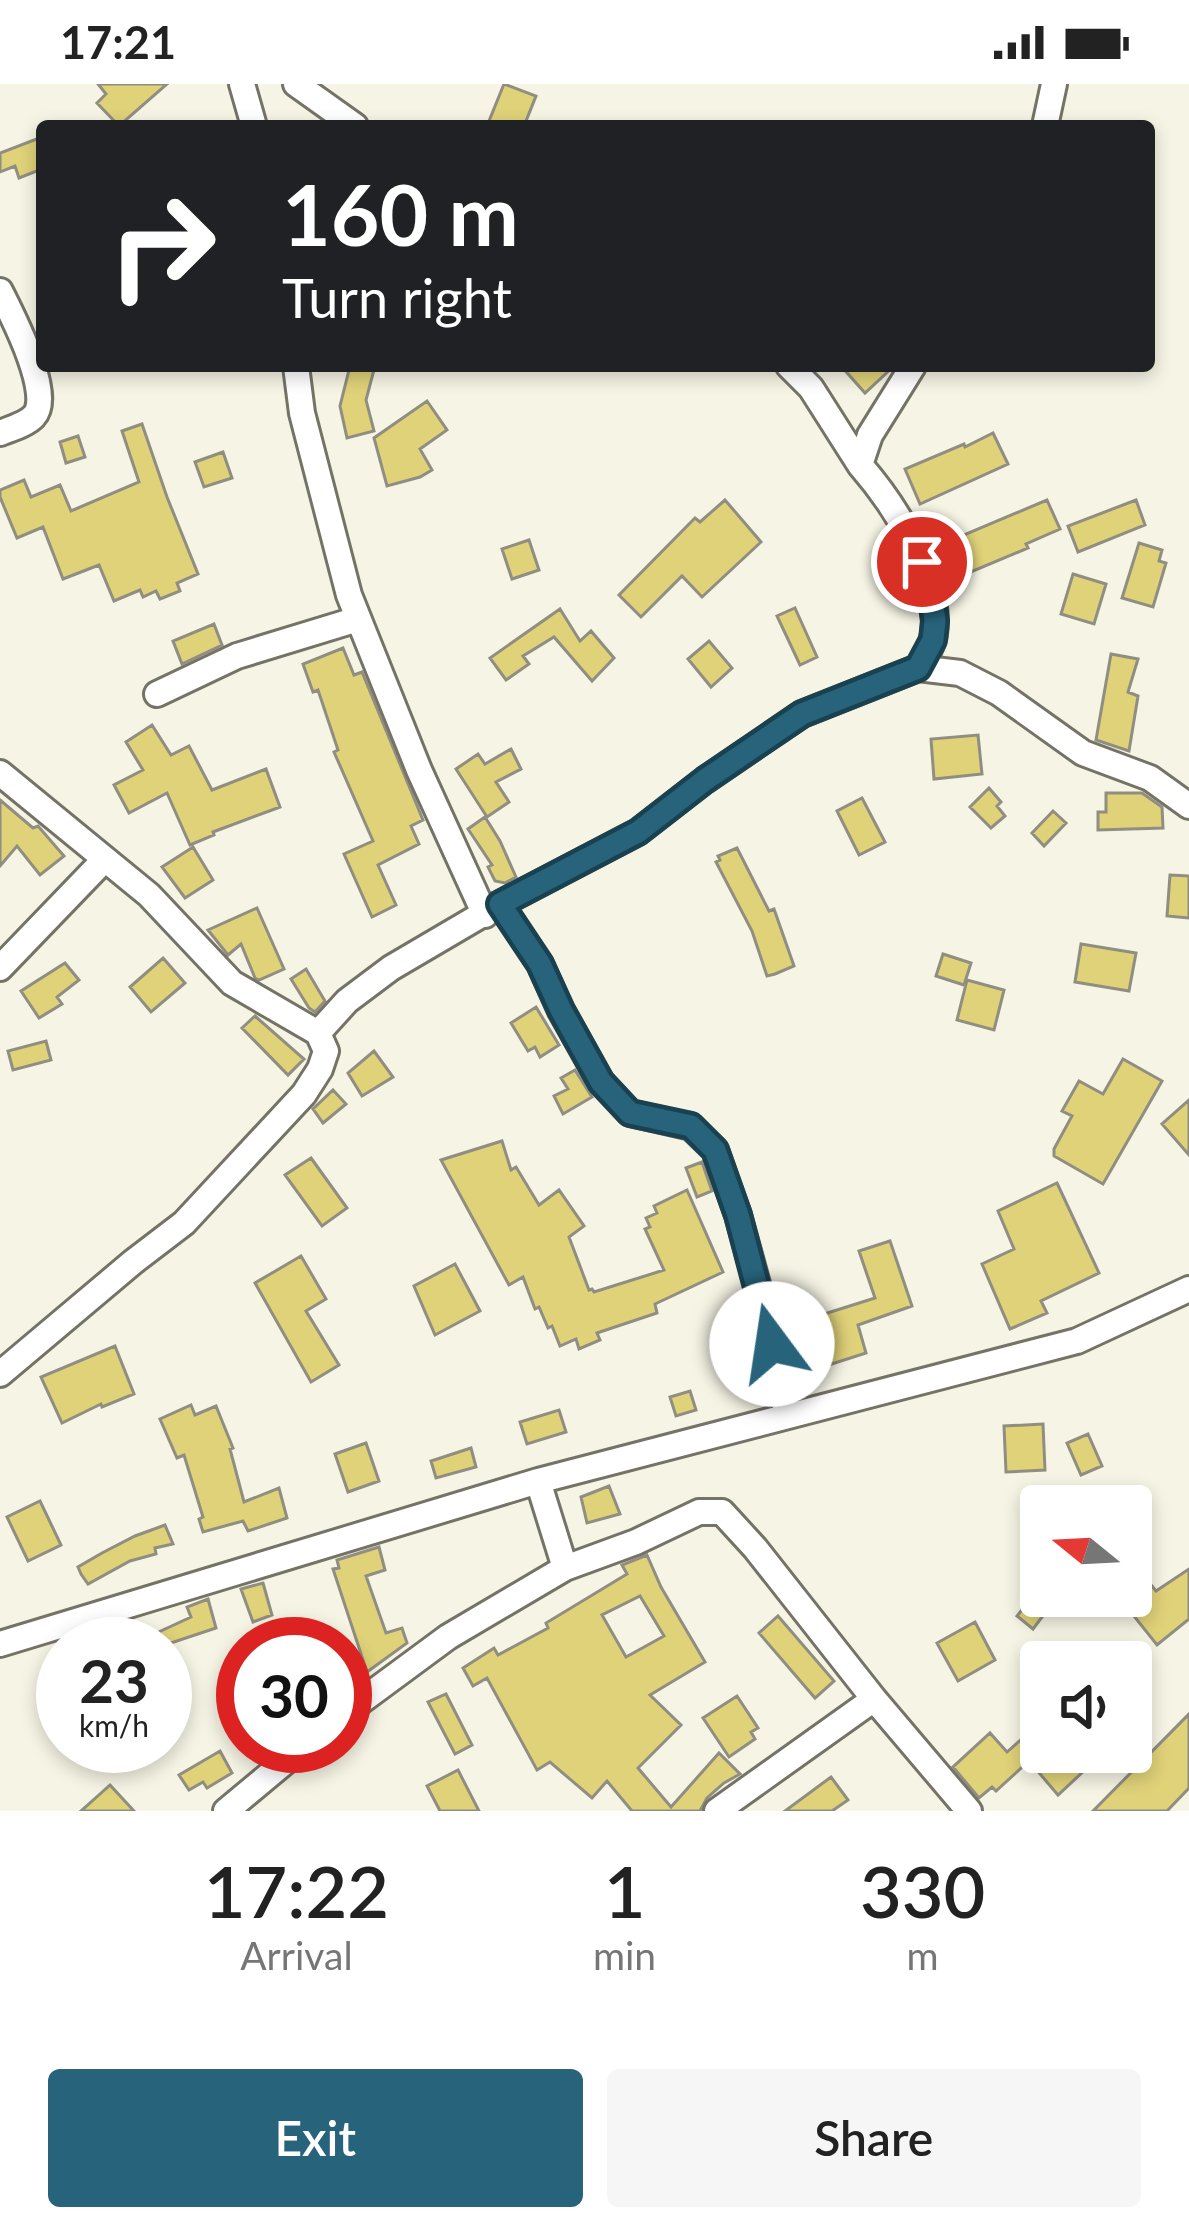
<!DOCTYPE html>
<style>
:root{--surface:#fff;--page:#f6f6f6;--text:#222;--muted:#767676;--accent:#27647b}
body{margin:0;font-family:Lato,sans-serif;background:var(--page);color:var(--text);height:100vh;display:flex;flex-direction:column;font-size:45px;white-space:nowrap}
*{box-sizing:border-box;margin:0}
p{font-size:39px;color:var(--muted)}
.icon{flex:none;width:66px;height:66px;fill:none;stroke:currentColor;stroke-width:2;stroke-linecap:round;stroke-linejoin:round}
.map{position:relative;height:1727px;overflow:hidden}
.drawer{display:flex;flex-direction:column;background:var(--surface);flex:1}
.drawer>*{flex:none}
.top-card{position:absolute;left:36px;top:36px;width:1119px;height:252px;border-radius:12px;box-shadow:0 6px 18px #0003;background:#202124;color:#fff;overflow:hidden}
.needle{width:78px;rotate:288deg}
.tools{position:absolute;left:1020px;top:1401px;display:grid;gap:24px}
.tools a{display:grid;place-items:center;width:132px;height:132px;border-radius:12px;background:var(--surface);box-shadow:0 6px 18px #0003;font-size:60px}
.speed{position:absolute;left:36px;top:1533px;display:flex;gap:24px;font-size:60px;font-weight:700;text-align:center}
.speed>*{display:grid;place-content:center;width:156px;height:156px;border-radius:50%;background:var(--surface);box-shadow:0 6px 18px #0003;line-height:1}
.speed small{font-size:30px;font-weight:400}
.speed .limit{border:18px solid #d22;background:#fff;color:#111}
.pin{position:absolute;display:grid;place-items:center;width:102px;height:102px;color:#fff;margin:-51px;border:6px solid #fff;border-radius:50%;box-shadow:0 3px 12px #0007}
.me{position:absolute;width:132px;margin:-66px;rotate:346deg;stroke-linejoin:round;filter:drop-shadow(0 0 9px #0008)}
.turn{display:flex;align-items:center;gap:42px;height:252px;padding:0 48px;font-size:54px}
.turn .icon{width:156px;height:156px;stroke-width:2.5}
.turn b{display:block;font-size:84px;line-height:102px}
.eta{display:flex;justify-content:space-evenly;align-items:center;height:204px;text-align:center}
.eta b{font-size:72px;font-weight:600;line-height:84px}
.primary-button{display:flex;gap:24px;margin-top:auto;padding:24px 48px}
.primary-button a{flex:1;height:138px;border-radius:12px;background:var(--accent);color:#fff;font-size:48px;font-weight:600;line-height:138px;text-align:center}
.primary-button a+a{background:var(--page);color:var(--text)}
.status{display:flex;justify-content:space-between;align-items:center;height:84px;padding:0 60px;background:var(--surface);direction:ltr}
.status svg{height:33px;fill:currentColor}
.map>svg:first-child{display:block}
.building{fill:#e0d279;stroke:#908e80;stroke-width:3;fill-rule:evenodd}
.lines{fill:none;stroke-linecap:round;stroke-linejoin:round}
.minor-casing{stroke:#757366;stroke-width:30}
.minor{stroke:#fff;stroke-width:24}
.route-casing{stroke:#194150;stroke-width:30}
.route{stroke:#27647b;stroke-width:21}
</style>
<div class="status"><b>17:21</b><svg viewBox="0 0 49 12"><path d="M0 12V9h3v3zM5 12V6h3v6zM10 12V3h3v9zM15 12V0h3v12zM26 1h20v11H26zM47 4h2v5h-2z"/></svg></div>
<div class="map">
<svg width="1189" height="1727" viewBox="0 0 1189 1727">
<rect width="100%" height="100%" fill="#f6f4e4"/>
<path class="building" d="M 98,0 L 167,0 L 119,42 L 97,19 L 106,10 Z
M 504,0 L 536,12 L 524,42 L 487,42 Z
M 42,53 L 42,85 L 19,94 L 15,82 L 0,88 L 0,69 Z
M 350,282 L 375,282 L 366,316 L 374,347 L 347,354 L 340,322 Z
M 841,282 L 894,282 L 865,309 Z
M 427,317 L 447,346 L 420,365 L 432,386 L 420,393 L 387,402 L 374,354 Z
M 142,340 L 167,413 L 198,490 L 177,499 L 180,507 L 160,515 L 156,507 L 143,513 L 140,506 L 114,517 L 99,481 L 63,495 L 43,443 L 17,454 L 0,413 L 0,406 L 24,396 L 31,413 L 60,401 L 71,427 L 139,398 L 122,347 Z
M 993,349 L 1008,380 L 920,420 L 905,385 L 964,360 L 965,363 Z
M 78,352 L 85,373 L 66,379 L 60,358 Z
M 223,368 L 232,394 L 204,403 L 195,378 Z
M 725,416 L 761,458 L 702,513 L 682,492 L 641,533 L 619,511 L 695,434 L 700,438 Z
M 1047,416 L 1060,445 L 1026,460 L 1028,464 L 954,495 L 940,461 Z
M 1136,416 L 1145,441 L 1078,468 L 1068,442 Z
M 529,456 L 539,486 L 512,495 L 502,465 Z
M 1139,459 L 1162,466 L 1159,477 L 1166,479 L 1153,523 L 1122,514 Z
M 1073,490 L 1106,500 L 1094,540 L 1061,530 Z
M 795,524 L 817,573 L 800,581 L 777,532 Z
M 560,525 L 580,557 L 591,547 L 614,574 L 592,597 L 554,553 L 523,572 L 529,580 L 506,596 L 490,574 Z
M 214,540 L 222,561 L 182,580 L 173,557 Z
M 709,557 L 732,584 L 711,603 L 688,575 Z
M 343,564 L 354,591 L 362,588 L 423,736 L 411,742 L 419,760 L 378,781 L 396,821 L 372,833 L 344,770 L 373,757 L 334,668 L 338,666 L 318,606 L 313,608 L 303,580 Z
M 1111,570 L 1138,575 L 1128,608 L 1138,612 L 1129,667 L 1096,656 Z
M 152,641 L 171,671 L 189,662 L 212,706 L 266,685 L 280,723 L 213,748 L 214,751 L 190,761 L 167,709 L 129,729 L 114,701 L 143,686 L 126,658 Z
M 978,651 L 982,690 L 934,695 L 931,655 Z
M 511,665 L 521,685 L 496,698 L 509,718 L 487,733 L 456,685 L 478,670 L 485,680 Z
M 989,704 L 1001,718 L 997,722 L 1005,732 L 991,744 L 970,723 Z
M 1106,709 L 1142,709 L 1162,723 L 1163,744 L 1098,746 L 1098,728 L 1106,728 Z
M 862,714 L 885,758 L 859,771 L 837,727 Z
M 0,716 L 33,744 L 38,742 L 64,772 L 40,791 L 17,762 L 0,782 Z
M 1053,727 L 1066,739 L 1044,762 L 1032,749 Z
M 485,733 L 500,757 L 516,793 L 505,799 L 495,797 L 488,783 L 492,781 L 468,745 Z
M 193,763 L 213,796 L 185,814 L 162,783 Z
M 737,764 L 769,827 L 774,825 L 794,882 L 775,890 L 767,892 L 752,847 L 716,778 L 720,776 L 718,772 Z
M 1170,791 L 1189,792 L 1189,834 L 1167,832 Z
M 257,824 L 284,885 L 259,896 L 255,894 L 241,860 L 228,871 L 208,846 Z
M 1081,860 L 1136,869 L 1129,907 L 1075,898 Z
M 943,870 L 971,879 L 964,901 L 936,892 Z
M 163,874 L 185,899 L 151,928 L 130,903 Z
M 65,879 L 79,896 L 57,913 L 62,920 L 39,934 L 21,907 Z
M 306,885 L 325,917 L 315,928 L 309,924 L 291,895 Z
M 967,896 L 1004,906 L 994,946 L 957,936 Z
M 536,923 L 559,961 L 540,973 L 535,963 L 528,967 L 511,939 Z
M 255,932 L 304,975 L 288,991 L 242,944 Z
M 46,957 L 51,976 L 13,986 L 8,967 Z
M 374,967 L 393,993 L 362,1012 L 348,989 Z
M 1123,975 L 1162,997 L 1103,1100 L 1054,1072 L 1054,1065 L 1072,1032 L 1062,1027 L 1079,997 L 1103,1010 Z
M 575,986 L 592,1013 L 563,1030 L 554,1012 L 568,1005 L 561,994 Z
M 333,1006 L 346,1020 L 323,1039 L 313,1025 Z
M 1189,1016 L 1189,1071 L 1162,1040 Z
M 502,1057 L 511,1086 L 516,1083 L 539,1121 L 559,1106 L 584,1142 L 569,1153 L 589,1206 L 592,1205 L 594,1208 L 664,1186 L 645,1145 L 650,1143 L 646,1134 L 657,1129 L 654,1122 L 687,1106 L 723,1188 L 655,1220 L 657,1229 L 597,1249 L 600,1256 L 579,1265 L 576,1255 L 560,1262 L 552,1242 L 548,1244 L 539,1223 L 535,1225 L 523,1193 L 509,1201 L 441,1076 Z
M 311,1074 L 347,1124 L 322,1142 L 285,1091 Z
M 702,1078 L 712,1107 L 697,1113 L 686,1084 Z
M 1057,1099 L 1099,1189 L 1041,1217 L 1047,1229 L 1010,1245 L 982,1180 L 1014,1165 L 998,1127 Z
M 890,1157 L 912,1222 L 858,1241 L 866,1269 L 816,1285 L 802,1237 L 875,1214 L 859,1167 Z
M 301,1172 L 326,1215 L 306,1227 L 339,1281 L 311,1298 L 255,1199 Z
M 455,1180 L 480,1227 L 435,1251 L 414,1202 Z
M 741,1224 L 752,1245 L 729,1256 L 719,1235 Z
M 115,1262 L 134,1310 L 102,1323 L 101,1320 L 62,1339 L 41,1293 Z
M 690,1307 L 696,1326 L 676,1332 L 670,1313 Z
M 191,1321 L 195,1331 L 216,1322 L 233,1364 L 230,1365 L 244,1418 L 279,1404 L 287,1434 L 248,1447 L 243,1437 L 203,1448 L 199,1435 L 203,1433 L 184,1371 L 177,1374 L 160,1335 Z
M 559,1326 L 566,1348 L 527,1360 L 520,1338 Z
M 1043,1340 L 1045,1386 L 1006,1388 L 1004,1342 Z
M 1088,1350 L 1102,1382 L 1081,1391 L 1067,1359 Z
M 366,1359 L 379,1397 L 348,1408 L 335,1370 Z
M 471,1364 L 476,1383 L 436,1394 L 431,1377 Z
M 609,1402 L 620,1430 L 587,1439 L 581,1413 Z
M 40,1417 L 61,1461 L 28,1477 L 7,1433 Z
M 165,1441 L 173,1460 L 155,1464 L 156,1470 L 130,1477 L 88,1500 L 81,1490 L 78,1483 L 102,1469 L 135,1452 Z
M 379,1463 L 385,1486 L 366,1492 L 386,1549 L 402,1544 L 407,1559 L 367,1588 L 333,1485 L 339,1484 L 337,1476 Z
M 647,1471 L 661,1503 L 705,1578 L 650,1611 L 681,1641 L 638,1684 L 671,1723 L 719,1669 L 740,1690 L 724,1699 L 707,1714 L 700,1727 L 632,1727 L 607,1697 L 592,1714 L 550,1678 L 537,1686 L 487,1594 L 473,1602 L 463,1584 L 494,1564 L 498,1571 L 548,1544 L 546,1539 L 627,1490 L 622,1481 ZM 640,1512 L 664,1552 L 626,1573 L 602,1531 Z
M 1189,1485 L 1189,1535 L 1157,1561 L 1118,1512 L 1131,1512 L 1131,1502 L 1144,1492 L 1156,1507 Z
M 263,1499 L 272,1531 L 253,1538 L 241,1505 Z
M 1033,1512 L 1058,1512 L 1033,1545 L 1017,1532 Z
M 208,1515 L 216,1544 L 165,1561 L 151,1560 L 148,1553 L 191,1533 L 187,1523 Z
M 778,1532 L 834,1597 L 815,1614 L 759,1549 Z
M 975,1538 L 995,1576 L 958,1597 L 937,1559 Z
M 446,1610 L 472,1661 L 455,1670 L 428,1618 Z
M 737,1612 L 758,1644 L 751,1648 L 755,1655 L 729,1673 L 703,1634 Z
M 1189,1630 L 1189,1704 L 1167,1727 L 1093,1727 Z
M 1041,1638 L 1041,1668 L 1071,1668 L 1086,1685 L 1058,1711 L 1029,1677 L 996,1707 L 992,1703 L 979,1714 L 953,1683 L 990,1649 L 1007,1668 Z
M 220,1667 L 232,1689 L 207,1704 L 203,1698 L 189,1706 L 179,1691 Z
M 458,1686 L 479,1727 L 440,1727 L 427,1702 Z
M 831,1693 L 848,1716 L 832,1727 L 785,1727 Z
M 110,1701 L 134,1727 L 81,1727 Z"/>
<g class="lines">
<g class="minor-casing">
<path id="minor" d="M 242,0 L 254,42
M 296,0 L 355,42
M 1045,42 L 1054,0
M 0,207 C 11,229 54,311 34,332 C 27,340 10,345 0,349
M 296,282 L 302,329 L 349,511 L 419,686 L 485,831
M 789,282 L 811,304 L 860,381
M 918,584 L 960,589 L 999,609 L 1083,669 L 1150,694 L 1189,722
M 157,610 L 237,572 L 358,535
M 0,689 L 149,811 L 232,899 L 318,949
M 500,820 L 540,880 L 561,927 L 601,998 L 630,1029 L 691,1043 L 715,1066 L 738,1131 L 764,1225 L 787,1331
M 0,884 L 105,775
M 0,1290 L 133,1178 L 184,1139 L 304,1010 L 320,985 L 326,967 L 318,949 L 347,917 L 391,884 L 500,820 L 638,748 L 705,696 L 802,630 L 918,584 C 924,574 932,563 934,550 C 942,495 895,421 860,381 L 870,351 L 913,282
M 565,1484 L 636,1458 L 699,1428 L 722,1428 L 755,1464 L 874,1615 L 969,1727
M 0,1560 L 538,1397 L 1077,1257 L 1189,1205
M 345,1629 L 448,1553 L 565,1484 L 538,1397
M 226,1727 L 304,1662
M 717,1727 L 874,1615"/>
</g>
<use href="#minor" class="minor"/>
</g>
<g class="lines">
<g class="route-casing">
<path id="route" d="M 772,1260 L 738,1131 L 715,1066 L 691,1042 L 630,1029 L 601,998 L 561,926 L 540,880 L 500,820 L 638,748 L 705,696 L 802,630 L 918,584 L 933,556 L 935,537 L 932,514 L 922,478"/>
</g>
<use href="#route" class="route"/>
</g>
</svg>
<div class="tools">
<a><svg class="needle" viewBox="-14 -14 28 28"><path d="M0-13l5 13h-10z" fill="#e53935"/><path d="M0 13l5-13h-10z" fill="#767676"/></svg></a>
<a><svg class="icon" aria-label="sound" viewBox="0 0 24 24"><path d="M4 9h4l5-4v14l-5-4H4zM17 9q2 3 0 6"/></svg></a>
</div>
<div class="speed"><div>23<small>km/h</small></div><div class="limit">30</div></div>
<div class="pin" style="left:922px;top:478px;background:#d93025"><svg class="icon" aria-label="arrive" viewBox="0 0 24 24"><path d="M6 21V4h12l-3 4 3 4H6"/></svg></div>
<svg class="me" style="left:772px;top:1260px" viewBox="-20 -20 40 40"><circle r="19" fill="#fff"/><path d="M0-13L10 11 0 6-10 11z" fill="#27647b"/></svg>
<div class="top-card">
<div class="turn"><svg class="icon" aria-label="right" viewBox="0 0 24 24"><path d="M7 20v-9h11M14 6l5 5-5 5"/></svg><div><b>160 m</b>Turn right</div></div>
</div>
</div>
<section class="drawer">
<div class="eta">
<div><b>17:22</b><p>Arrival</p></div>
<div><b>1</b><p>min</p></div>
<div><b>330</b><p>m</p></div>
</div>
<div class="primary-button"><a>Exit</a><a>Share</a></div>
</section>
